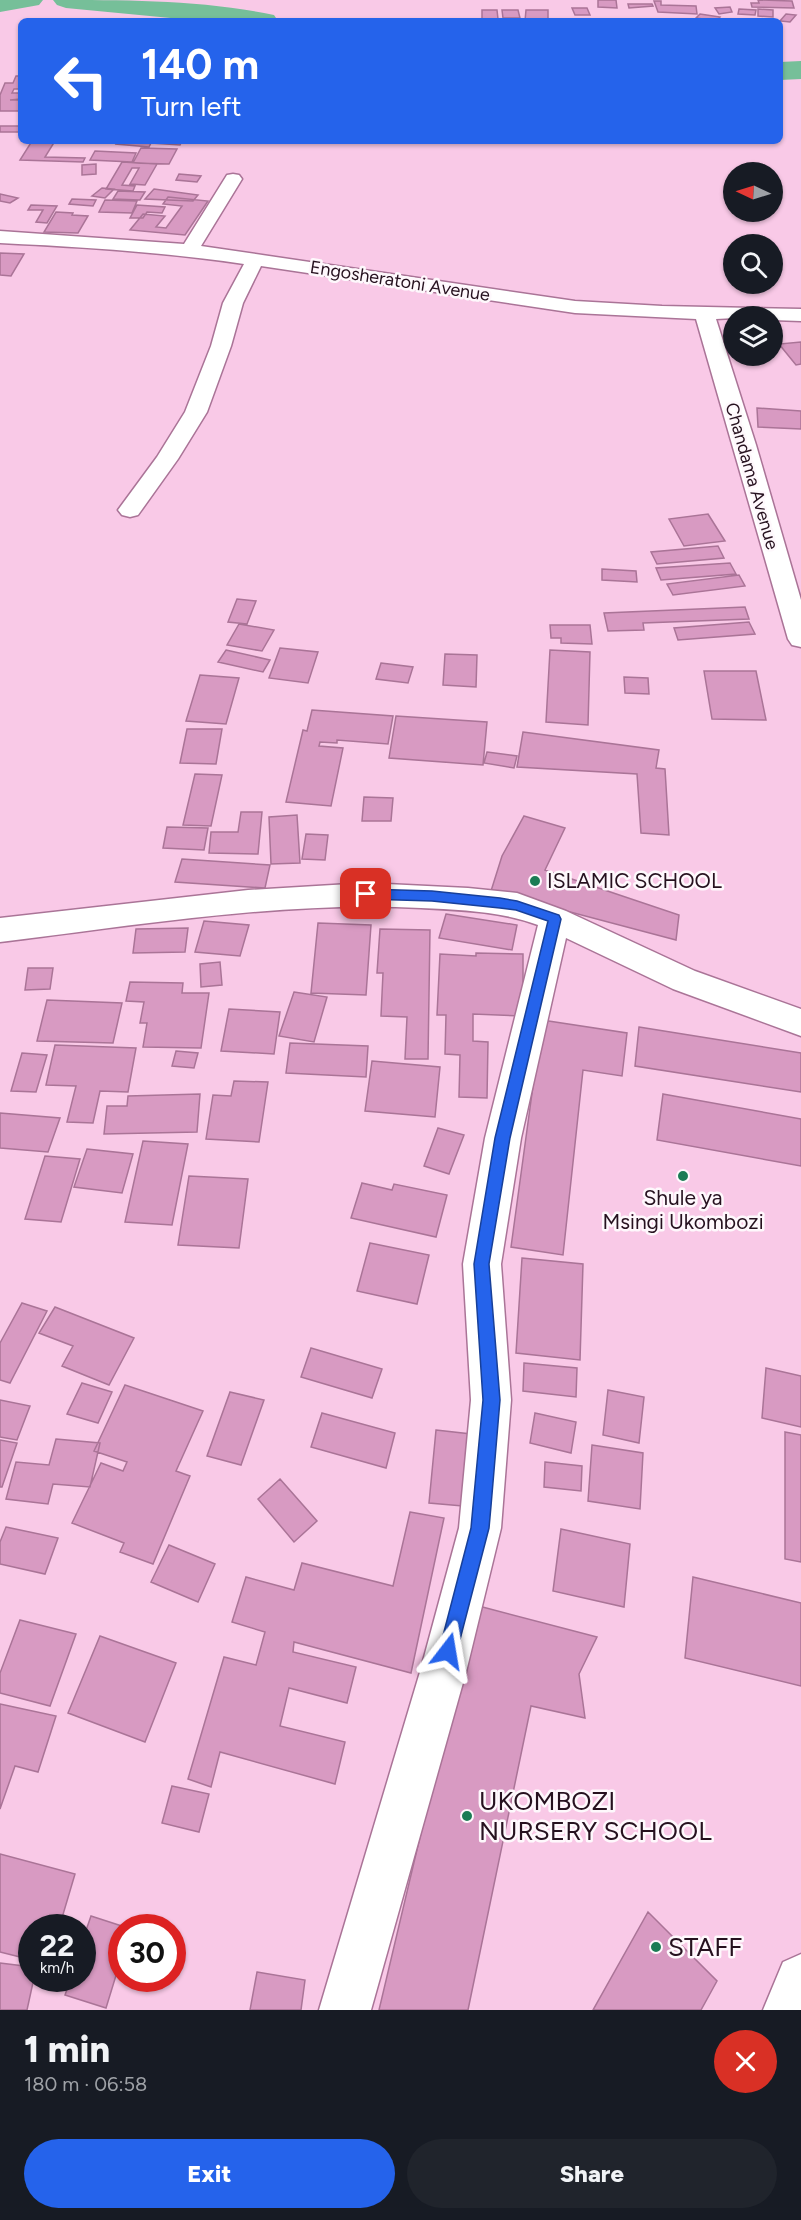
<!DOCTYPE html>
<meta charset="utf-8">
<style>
:root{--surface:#171b24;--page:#20242c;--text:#f1f3f6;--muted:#9ea1a6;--accent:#2563eb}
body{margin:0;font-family:Figtree,sans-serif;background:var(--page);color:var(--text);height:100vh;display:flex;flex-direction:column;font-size:22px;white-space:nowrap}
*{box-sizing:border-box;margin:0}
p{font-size:20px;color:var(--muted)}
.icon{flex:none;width:33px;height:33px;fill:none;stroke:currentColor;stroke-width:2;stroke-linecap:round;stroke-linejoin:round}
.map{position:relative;height:2010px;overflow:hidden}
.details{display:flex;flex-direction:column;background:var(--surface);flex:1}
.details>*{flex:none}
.guide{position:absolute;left:18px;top:18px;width:765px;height:126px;border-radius:9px;box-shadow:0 2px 4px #0004;background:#2563eb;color:#fff;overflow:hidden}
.needle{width:39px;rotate:274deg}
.controls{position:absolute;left:723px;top:162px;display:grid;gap:12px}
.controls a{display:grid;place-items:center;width:60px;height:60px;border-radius:50%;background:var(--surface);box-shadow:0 2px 4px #0004;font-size:30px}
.speed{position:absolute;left:18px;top:1914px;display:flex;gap:12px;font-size:30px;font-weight:700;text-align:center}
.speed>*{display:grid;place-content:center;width:78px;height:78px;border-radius:50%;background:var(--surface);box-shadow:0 2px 4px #0004;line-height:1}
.speed small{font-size:15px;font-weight:400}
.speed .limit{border:9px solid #d22;background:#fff;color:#111}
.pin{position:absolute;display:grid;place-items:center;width:51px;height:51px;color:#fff;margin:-26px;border-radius:12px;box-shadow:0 3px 9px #0006}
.me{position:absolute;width:66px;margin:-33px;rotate:14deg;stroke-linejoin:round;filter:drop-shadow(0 0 4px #0008)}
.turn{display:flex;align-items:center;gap:21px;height:126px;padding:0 24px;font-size:27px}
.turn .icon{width:78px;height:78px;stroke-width:2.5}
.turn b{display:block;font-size:42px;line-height:51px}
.round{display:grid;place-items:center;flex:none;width:63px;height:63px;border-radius:32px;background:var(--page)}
.overview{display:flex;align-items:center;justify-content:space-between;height:102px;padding:0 24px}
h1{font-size:36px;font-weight:800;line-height:45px}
.cta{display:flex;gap:12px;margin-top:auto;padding:12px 24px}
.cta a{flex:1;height:69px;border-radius:36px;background:var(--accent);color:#fff;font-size:24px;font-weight:800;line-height:69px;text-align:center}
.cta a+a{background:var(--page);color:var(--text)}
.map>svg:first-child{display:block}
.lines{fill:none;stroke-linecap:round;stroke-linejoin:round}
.river{fill:#76bf99;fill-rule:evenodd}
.building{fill:#d89ac2;stroke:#aa7497;stroke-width:1.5}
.minor-casing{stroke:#aa7497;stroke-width:3}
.minor{fill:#fff;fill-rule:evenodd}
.route{fill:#2563eb;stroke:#184099;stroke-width:1.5}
.poi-dot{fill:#1a7c54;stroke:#fef8fc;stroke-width:2}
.labels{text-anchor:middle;stroke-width:5;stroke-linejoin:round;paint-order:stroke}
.far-street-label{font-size:18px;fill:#26111f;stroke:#fef8fc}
.poi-label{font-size:21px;fill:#26111f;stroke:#fef8fc;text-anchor:start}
.near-poi-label{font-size:26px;fill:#26111f;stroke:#fef8fc;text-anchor:start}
</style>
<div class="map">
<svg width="801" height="2010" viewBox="0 0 801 2010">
<rect width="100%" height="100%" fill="#f9c9e7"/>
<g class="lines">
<path class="river" d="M 0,0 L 43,0 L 39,5 L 0,12 Z
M 53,0 C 126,0 203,0 274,15 L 278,21 L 202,21 L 66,8 L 57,5 Z
M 801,61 L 801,79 L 780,80 L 780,62 Z"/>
</g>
<path class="building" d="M 598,0 L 616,0 L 617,8 L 598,7 Z
M 758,0 L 792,1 L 794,8 L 752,7 L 751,3 L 759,3 Z
M 654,1 L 661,1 L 661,5 L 696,6 L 697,14 L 658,12 Z
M 628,4 L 652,4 L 653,6 L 629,8 Z
M 730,7 L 732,12 L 719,14 L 715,8 Z
M 572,8 L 587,8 L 590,15 L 575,15 Z
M 739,9 L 756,10 L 755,15 L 738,14 Z
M 758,9 L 773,10 L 773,17 L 758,16 Z
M 482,10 L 497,10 L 498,19 L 482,19 Z
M 502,10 L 518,10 L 520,18 L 503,18 Z
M 526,10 L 548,10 L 548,21 L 525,21 Z
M 700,14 L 720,17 L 717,21 L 696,18 Z
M 786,14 L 796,15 L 790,22 L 780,21 Z
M 16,76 L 21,76 L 21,89 L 14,89 L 12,93 L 20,93 L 21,91 L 21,99 L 10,100 L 21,100 L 21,111 L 0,111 L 0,95 L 5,83 L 13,83 Z
M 0,126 L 21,126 L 21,132 L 0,132 Z
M 32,141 L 55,141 L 45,157 L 85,158 L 83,162 L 20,160 Z
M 118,141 L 182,141 L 180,145 L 151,143 L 149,147 L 116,144 Z
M 141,148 L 177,149 L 169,164 L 133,163 Z
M 95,151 L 136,153 L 132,162 L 90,160 Z
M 122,162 L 157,164 L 145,185 L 130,184 L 139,168 L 132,168 L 122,185 L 135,186 L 133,191 L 106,189 Z
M 96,164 L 96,174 L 82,175 L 82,165 Z
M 179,174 L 201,176 L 197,182 L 176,180 Z
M 102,188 L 114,189 L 105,198 L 92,196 Z
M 154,189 L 198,195 L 193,201 L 145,199 Z
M 118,191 L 145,192 L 140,200 L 113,199 Z
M 0,194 L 18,198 L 10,203 L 0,201 Z
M 168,197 L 208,201 L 185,235 L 130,230 L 143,214 L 165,216 L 156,227 L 166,228 L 182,206 L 163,204 Z
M 72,199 L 96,200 L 93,206 L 69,204 Z
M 105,200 L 137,201 L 132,213 L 99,212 Z
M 31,205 L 57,206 L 47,223 L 36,222 L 43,210 L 28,210 Z
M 137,205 L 165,207 L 162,213 L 147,212 L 143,218 L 130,218 Z
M 56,212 L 73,213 L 72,215 L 88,216 L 78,233 L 44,232 Z
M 0,253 L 24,254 L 11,276 L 0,275 Z
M 801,342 L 801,364 L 796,365 L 779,344 Z
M 757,408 L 801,411 L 801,429 L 758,427 Z
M 708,514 L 725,541 L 684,546 L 669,519 Z
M 718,546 L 724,558 L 657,564 L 651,552 Z
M 730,563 L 736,574 L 661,580 L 656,568 Z
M 602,569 L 636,571 L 637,582 L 602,580 Z
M 739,575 L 745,586 L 673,595 L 667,584 Z
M 237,599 L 256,601 L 247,624 L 228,622 Z
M 745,607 L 749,619 L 643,623 L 644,630 L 608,631 L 604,613 Z
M 749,622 L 755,634 L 678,640 L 674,628 Z
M 239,624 L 274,630 L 262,651 L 227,645 Z
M 550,625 L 590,625 L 592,644 L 561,643 L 561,638 L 551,638 Z
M 280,648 L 318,652 L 308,683 L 269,678 Z
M 226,650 L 270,660 L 263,672 L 218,662 Z
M 550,650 L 590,652 L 588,725 L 546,722 Z
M 445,654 L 477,655 L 476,687 L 443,685 Z
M 381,663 L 413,667 L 408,683 L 376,679 Z
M 704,671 L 756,671 L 766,720 L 712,719 Z
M 200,675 L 239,678 L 226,724 L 186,721 Z
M 624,677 L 648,678 L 649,694 L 625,693 Z
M 312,710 L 393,716 L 388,744 L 337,740 L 337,743 L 320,742 L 319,746 L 343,748 L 331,806 L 286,802 L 303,730 L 307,731 Z
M 396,716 L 487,722 L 483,765 L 389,758 Z
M 187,729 L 222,729 L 216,764 L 180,763 Z
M 523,732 L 659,750 L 656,768 L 665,769 L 669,835 L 641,833 L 637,774 L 517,767 Z
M 487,752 L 517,756 L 514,768 L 484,763 Z
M 195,774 L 222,775 L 211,826 L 183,825 Z
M 364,797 L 393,798 L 391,821 L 362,821 Z
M 241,812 L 262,812 L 258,854 L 209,853 L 211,832 L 238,832 Z
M 297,815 L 300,863 L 271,864 L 269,817 Z
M 524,816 L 565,828 L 545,870 L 679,915 L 676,940 L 491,891 L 502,856 Z
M 167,827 L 208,828 L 204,850 L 163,848 Z
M 306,834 L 328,835 L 325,860 L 302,859 Z
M 182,859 L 270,865 L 265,888 L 175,882 Z
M 446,914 L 517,925 L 512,950 L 439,938 Z
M 204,921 L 249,925 L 240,956 L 195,952 Z
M 318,923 L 371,925 L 366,995 L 311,993 Z
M 188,928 L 185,952 L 133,953 L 136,929 Z
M 380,929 L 430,930 L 428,1059 L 405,1059 L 407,1017 L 381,1016 L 383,973 L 377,973 Z
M 476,953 L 523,954 L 523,1016 L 473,1014 L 473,1041 L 488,1042 L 487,1098 L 459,1097 L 460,1055 L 445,1054 L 446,1015 L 437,1015 L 440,954 L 476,956 Z
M 220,962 L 222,985 L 201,987 L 200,964 Z
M 28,968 L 53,968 L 50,989 L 25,990 Z
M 130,982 L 183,983 L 182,993 L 209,993 L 201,1048 L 143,1047 L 147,1023 L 140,1023 L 144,1002 L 126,1001 Z
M 294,992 L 327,997 L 314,1042 L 279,1036 Z
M 47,1000 L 122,1003 L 113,1043 L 37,1041 Z
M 229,1009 L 280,1012 L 274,1054 L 221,1051 Z
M 542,1020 L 627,1033 L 622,1076 L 583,1070 L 563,1255 L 511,1247 Z
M 639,1027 L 801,1053 L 801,1092 L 635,1066 Z
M 290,1043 L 368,1046 L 366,1077 L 286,1073 Z
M 55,1045 L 136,1048 L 128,1092 L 100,1091 L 93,1123 L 67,1122 L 76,1086 L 46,1085 Z
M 176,1051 L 198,1053 L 194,1068 L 172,1066 Z
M 22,1053 L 47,1055 L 36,1092 L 11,1091 Z
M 372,1061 L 440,1067 L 435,1117 L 365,1111 Z
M 234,1081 L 268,1082 L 259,1142 L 206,1139 L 213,1095 L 231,1096 Z
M 200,1094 L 197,1132 L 104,1134 L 107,1106 L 127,1106 L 128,1096 Z
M 663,1094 L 801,1119 L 801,1166 L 657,1140 Z
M 0,1113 L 60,1118 L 48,1152 L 0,1148 Z
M 438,1128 L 464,1135 L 449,1174 L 424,1166 Z
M 143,1141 L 188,1144 L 172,1225 L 125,1222 Z
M 87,1149 L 133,1154 L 122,1193 L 74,1187 Z
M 45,1156 L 80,1159 L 61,1222 L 25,1219 Z
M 189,1176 L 248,1179 L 239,1248 L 178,1245 Z
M 362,1183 L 392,1190 L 394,1184 L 447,1195 L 436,1237 L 351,1218 Z
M 370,1243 L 429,1255 L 417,1304 L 357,1291 Z
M 522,1258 L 583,1264 L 580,1360 L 516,1353 Z
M 22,1303 L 47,1311 L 10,1383 L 0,1380 L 0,1343 Z
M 55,1307 L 134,1338 L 109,1385 L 62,1366 L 73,1346 L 39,1333 Z
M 311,1348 L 382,1369 L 372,1398 L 301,1377 Z
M 524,1363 L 577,1368 L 576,1397 L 523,1391 Z
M 766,1368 L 801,1376 L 801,1427 L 762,1418 Z
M 82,1383 L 112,1392 L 98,1423 L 67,1414 Z
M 125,1385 L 203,1411 L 176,1471 L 190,1476 L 153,1564 L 120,1552 L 124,1543 L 72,1523 L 101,1463 L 123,1471 L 127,1462 L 94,1451 Z
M 608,1390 L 644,1397 L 639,1443 L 603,1435 Z
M 230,1392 L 264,1400 L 241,1465 L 207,1456 Z
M 0,1400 L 30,1406 L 17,1440 L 0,1437 Z
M 322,1413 L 395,1433 L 386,1468 L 311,1447 Z
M 535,1413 L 576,1422 L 571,1453 L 530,1443 Z
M 436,1430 L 480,1435 L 474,1507 L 429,1503 Z
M 785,1432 L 801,1435 L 801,1562 L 785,1559 Z
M 56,1439 L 100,1443 L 90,1487 L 53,1484 L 48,1504 L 6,1499 L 16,1462 L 49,1465 Z
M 0,1440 L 17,1443 L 2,1487 L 0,1487 Z
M 592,1445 L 643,1453 L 640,1509 L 588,1501 Z
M 545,1462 L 582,1466 L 581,1491 L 544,1487 Z
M 280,1479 L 317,1521 L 294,1542 L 258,1499 Z
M 410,1512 L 444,1518 L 411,1673 L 294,1642 L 293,1652 L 356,1667 L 347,1703 L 289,1688 L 280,1726 L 345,1742 L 335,1784 L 220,1752 L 211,1787 L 188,1779 L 224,1657 L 256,1665 L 265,1632 L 232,1622 L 246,1577 L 294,1590 L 302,1563 L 393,1586 Z
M 6,1527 L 58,1538 L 45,1574 L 0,1564 L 0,1542 Z
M 561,1529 L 630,1544 L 624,1607 L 553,1591 Z
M 169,1545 L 215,1564 L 198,1602 L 151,1582 Z
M 693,1577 L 801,1603 L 801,1686 L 685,1658 Z
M 475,1605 L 597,1637 L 579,1674 L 585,1718 L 531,1706 L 468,2010 L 379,2010 Z
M 20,1620 L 76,1634 L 50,1706 L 0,1693 L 0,1673 Z
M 100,1636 L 176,1663 L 145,1742 L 68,1713 Z
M 0,1704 L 56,1716 L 38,1772 L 15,1766 L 0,1809 Z
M 172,1786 L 209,1794 L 199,1832 L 162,1823 Z
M 0,1854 L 75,1874 L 59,1928 L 32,1928 L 32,1960 L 0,1952 Z
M 648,1912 L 717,1981 L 701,2010 L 593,2010 Z
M 91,1916 L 128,1928 L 122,1928 L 122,1956 L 106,2008 L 65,1995 L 71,1978 L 82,1978 L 82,1942 Z
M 0,1963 L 32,1967 L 32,1978 L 34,1978 L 27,2010 L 0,2010 Z
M 257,1972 L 305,1980 L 301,2010 L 250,2010 Z"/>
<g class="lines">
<g class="minor-casing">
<path id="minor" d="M 233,174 L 239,175 L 242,179 L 201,246 L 575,301 L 662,306 L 801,309 L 801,321 L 772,320 L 772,316 L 716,319 L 756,445 L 801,600 L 801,647 L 792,645 L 788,639 L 696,319 L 575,313 L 261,266 L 243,303 L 231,346 L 207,412 L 178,459 L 138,515 L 130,517 L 122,515 L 118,510 L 157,457 L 185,412 L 211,346 L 223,303 L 244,264 C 163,252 82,247 0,243 L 0,231 L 184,244 L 227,175 Z
M 366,883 L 468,888 L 517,893 L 566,911 L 695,971 L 801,1009 L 801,1036 L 673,989 L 566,938 L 521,1138 L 501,1264 L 511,1400 L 501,1528 L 466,1672 L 371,2010 L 319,2010 L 420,1672 L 459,1528 L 471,1400 L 463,1264 L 485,1138 L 538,925 C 500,911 461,910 421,908 C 281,901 140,925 0,942 L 0,918 L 248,890 Z
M 801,1954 L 801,2010 L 763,2010 L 783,1962 Z"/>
</g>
<use href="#minor" class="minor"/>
</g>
<path class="route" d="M 366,889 L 432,891 L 500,898 L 517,901 L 559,915 L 561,919 L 510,1138 L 489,1264 L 500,1400 L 491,1506 L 489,1528 L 457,1651 L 455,1658 L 448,1661 L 441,1658 L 439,1651 L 471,1528 L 473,1506 L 483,1400 L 474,1264 L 495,1138 L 548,921 L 516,910 L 500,908 L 432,901 L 366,899 L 359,894 Z"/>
<g class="poi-dot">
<circle cx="535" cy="881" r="6"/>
<circle cx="683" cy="1176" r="6"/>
<circle cx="467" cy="1816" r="6"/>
<circle cx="656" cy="1947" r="6"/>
</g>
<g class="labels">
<g class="far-street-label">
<text transform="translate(400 281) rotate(9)" y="6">Engosheratoni Avenue</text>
<text transform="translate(752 476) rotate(74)" y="6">Chandama Avenue</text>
</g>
<g class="poi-label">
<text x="547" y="888">ISLAMIC SCHOOL</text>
<text x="683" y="1205" text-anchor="middle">Shule ya<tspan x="683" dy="24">Msingi Ukombozi</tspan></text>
</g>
<g class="near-poi-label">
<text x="479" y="1810">UKOMBOZI<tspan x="479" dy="30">NURSERY SCHOOL</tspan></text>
<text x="668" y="1956">STAFF</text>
</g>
</g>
</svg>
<div class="controls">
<a><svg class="needle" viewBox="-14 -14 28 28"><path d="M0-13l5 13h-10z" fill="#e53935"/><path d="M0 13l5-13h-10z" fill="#9ea1a6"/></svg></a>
<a><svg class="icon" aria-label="search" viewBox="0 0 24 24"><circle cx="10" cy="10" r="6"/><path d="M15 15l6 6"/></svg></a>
<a><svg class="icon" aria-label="layers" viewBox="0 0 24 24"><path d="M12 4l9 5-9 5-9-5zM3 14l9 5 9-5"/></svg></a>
</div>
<div class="speed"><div>22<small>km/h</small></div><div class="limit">30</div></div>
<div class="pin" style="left:366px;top:894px;background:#d93025"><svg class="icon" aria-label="arrive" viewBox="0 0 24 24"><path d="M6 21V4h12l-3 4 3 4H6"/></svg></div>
<svg class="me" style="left:448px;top:1651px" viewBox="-20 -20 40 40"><path d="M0-17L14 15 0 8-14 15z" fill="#2563eb" stroke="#fff" stroke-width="4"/></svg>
<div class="guide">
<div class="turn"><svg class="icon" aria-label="left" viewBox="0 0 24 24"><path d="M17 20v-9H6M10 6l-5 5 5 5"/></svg><div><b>140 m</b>Turn left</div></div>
</div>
</div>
<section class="details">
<div class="overview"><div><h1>1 min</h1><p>180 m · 06:58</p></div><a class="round" style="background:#d93025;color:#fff"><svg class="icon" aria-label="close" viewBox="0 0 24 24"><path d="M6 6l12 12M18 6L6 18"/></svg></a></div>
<div class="cta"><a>Exit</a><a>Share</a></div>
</section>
